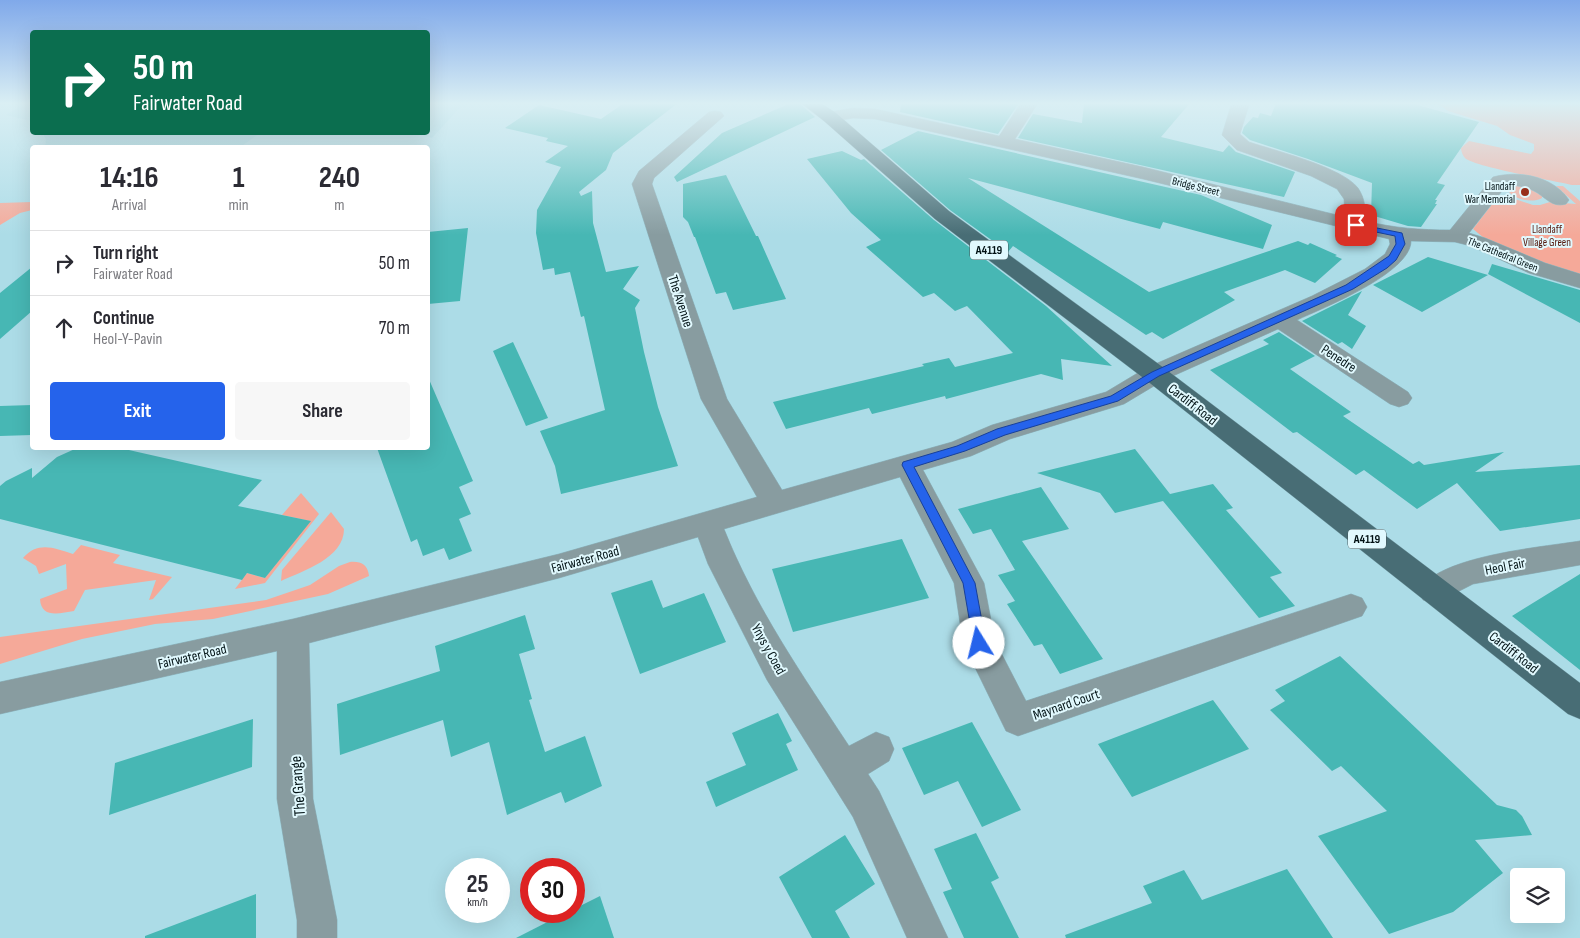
<!DOCTYPE html>
<style>
:root{--surface:#fff;--page:#f7f7f7;--text:#2b2b33;--muted:#7c7c81;--line:#e1e1e2;--accent:#2563eb}
body{margin:0;font-family:"Sofia Sans Condensed",sans-serif;background:var(--page);color:var(--text);height:100vh;display:flex;flex-direction:column;font-size:19px;white-space:nowrap}
*{box-sizing:border-box;margin:0}
p{font-size:16px;color:var(--muted)}
.icon{flex:none;width:28px;height:28px;fill:none;stroke:currentColor;stroke-width:2;stroke-linecap:round;stroke-linejoin:round}
.map{position:relative;flex:1;overflow:hidden}
.side{position:absolute;left:30px;top:145px;width:400px;height:305px;display:flex;flex-direction:column;background:var(--surface);border-radius:5px;box-shadow:0 5px 20px #0002}
.side>*{flex:none}
.top-card{position:absolute;left:30px;top:30px;width:400px;height:105px;border-radius:5px;box-shadow:0 5px 20px #0002;background:#0b6e4f;color:#fff;overflow:hidden}
.controls{position:absolute;left:1510px;top:868px;display:grid;gap:10px}
.controls a{display:grid;place-items:center;width:55px;height:55px;border-radius:5px;background:var(--surface);box-shadow:0 5px 20px #0002;font-size:25px}
.speed{position:absolute;left:445px;top:858px;display:flex;gap:10px;font-size:25px;font-weight:700;text-align:center}
.speed>*{display:grid;place-content:center;width:65px;height:65px;border-radius:50%;background:var(--surface);box-shadow:0 5px 20px #0002;line-height:1}
.speed small{font-size:12px;font-weight:400}
.speed .limit{border:8px solid #d22;background:#fff;color:#111}
.pin{position:absolute;display:grid;place-items:center;width:42px;height:42px;color:#fff;margin:-21px;border-radius:10px;box-shadow:0 2px 8px #0006}
.me{position:absolute;width:55px;margin:-28px;rotate:351deg;stroke-linejoin:round;filter:drop-shadow(0 0 4px #0008)}
.turn{display:flex;align-items:center;gap:18px;height:105px;padding:0 20px;font-size:22px}
.turn .icon{width:65px;height:65px;stroke-width:2.5}
.turn b{display:block;font-size:35px;line-height:42px}
.eta{display:flex;justify-content:space-evenly;align-items:center;height:85px;text-align:center}
.eta b{font-size:30px;font-weight:700;line-height:35px}
.primary-button{display:flex;gap:10px;margin-top:auto;padding:10px 20px}
.primary-button a{flex:1;height:58px;border-radius:5px;background:var(--accent);color:#fff;font-size:20px;font-weight:700;line-height:58px;text-align:center}
.primary-button a+a{background:var(--page);color:var(--text)}
ul{padding:0;list-style:none}
li{display:flex;align-items:center;gap:15px;height:65px;padding:0 20px;border-top:1px solid var(--line)}
li div{flex:1}
li b{display:block;font-size:19px}
li em{font-style:normal}
.map>svg:first-child{display:block}
.built{fill:#98d3df}
.green{fill:#f5a999}
.building{fill:#47b7b4}
.lines{fill:none;stroke-linecap:round;stroke-linejoin:round}
.minor-casing{stroke:#8db7c1;stroke-width:1}
.major-casing{stroke:#8db7c1;stroke-width:1}
.minor{fill:#889ca0;fill-rule:evenodd}
.major{fill:#486d75;fill-rule:evenodd}
.route{fill:#2563eb;stroke:#184099}
.poi-dot{fill:#972e1a;stroke:#e1f9fe;stroke-width:2}
.labels{text-anchor:middle;stroke-width:4;stroke-linejoin:round;paint-order:stroke}
.far-street-label{font-size:11px;fill:#011114;stroke:#e1f9fe}
.far-poi-label{font-size:11px;fill:#011114;stroke:#e1f9fe;text-anchor:end}
.far-park-label{font-size:11px;fill:#55180d;stroke:#e1f9fe}
.shield{fill:#e1f9fe;stroke:#44575a;stroke-width:1}
.shield-label{font-size:12px;font-weight:bold;fill:#011114}
.street-label{font-size:14px;fill:#011114;stroke:#e1f9fe}
.near-street-label{font-size:16px;fill:#011114;stroke:#e1f9fe}
</style>
<div class="map">
<svg width="1580" height="938" viewBox="0 0 1580 938">
<rect width="100%" height="100%" fill="#acdce7"/>
<path class="built" d="M 26,103 L 32,103 L 32,121 L 6,115 Z
M 428,103 L 464,103 L 432,138 L 411,133 L 428,132 Z
M 43,133 L 260,133 L 239,148 L 45,147 L 46,140 Z"/>
<path class="green" d="M 1437,103 L 1580,103 L 1580,185 L 1572,185 C 1555,181 1472,166 1465,158 C 1463,156 1461,151 1461,148 L 1469,141 L 1531,154 L 1534,150 L 1534,144 L 1510,135 L 1497,126 L 1448,111 Z
M 1510,185 L 1526,186 L 1542,196 L 1542,198 C 1531,204 1512,199 1506,188 Z
M 1556,186 L 1563,186 L 1580,201 L 1580,277 L 1540,266 L 1484,238 L 1473,229 L 1498,196 L 1506,196 L 1533,205 L 1540,205 L 1550,202 L 1576,204 Z
M 32,202 L 32,210 L 20,213 L 0,225 L 0,203 Z
M 301,493 L 319,514 L 265,583 L 235,589 L 247,573 L 265,578 L 310,521 L 282,515 Z
M 331,512 L 344,529 C 344,558 303,571 281,581 L 282,570 Z
M 81,545 L 120,555 L 113,563 L 172,577 L 153,599 L 149,600 L 156,580 L 85,590 L 74,611 C 60,613 41,619 40,599 L 67,589 L 66,564 L 39,574 L 36,566 L 23,558 C 38,541 54,548 73,554 Z
M 350,562 C 361,561 368,565 369,576 L 328,594 L 213,619 L 155,624 L 82,639 L 0,664 L 0,637 L 266,600 L 310,585 L 339,566 Z"/>
<path class="building" d="M 624,103 L 678,103 L 613,153 L 606,170 L 579,192 L 581,196 L 592,191 L 593,223 L 606,272 L 639,266 L 623,289 L 640,300 L 635,308 L 644,352 L 658,407 L 678,466 L 561,494 L 555,466 L 540,431 L 605,410 L 584,316 L 581,317 L 570,272 L 555,275 L 554,268 L 543,270 L 536,233 L 537,210 L 561,167 L 545,162 L 568,146 L 546,141 L 548,138 L 505,128 L 539,105 L 601,119 Z
M 791,103 L 799,103 L 815,117 L 677,182 L 674,177 L 722,133 Z
M 901,103 L 1019,103 L 998,134 L 900,112 Z
M 1084,103 L 1190,103 L 1161,137 L 1223,152 L 1229,145 L 1236,152 L 1295,172 L 1284,197 L 1018,138 L 1033,114 L 1082,123 Z
M 1276,103 L 1410,103 L 1479,122 L 1437,183 L 1445,185 L 1435,200 L 1437,200 L 1435,204 L 1437,204 L 1421,227 L 1408,226 L 1371,215 L 1372,183 L 1308,159 L 1250,140 L 1242,133 L 1244,127 L 1253,117 L 1258,118 L 1260,113 L 1271,116 Z
M 918,131 L 1201,195 L 1272,225 L 1263,249 L 1163,222 L 1160,229 L 1129,221 L 968,178 L 1149,292 L 1298,241 L 1308,245 L 1310,243 L 1337,255 L 1335,256 L 1342,259 L 1315,283 L 1285,270 L 1224,292 L 1235,300 L 1163,339 L 1152,332 L 1146,335 L 1013,246 L 1008,252 L 950,210 L 881,150 Z
M 842,151 L 861,160 L 864,159 L 934,220 L 1046,306 L 1112,366 L 1061,359 L 1063,380 L 1041,374 L 946,399 L 945,396 L 872,414 L 869,408 L 786,429 L 773,402 L 924,366 L 922,364 L 949,358 L 955,367 L 1013,353 L 967,306 L 955,311 L 934,293 L 923,297 L 866,247 L 881,240 L 851,213 L 807,159 Z
M 726,175 L 756,236 L 758,236 L 786,299 L 733,310 L 726,292 L 716,294 L 695,237 L 694,237 L 688,222 L 683,217 L 683,184 Z
M 468,228 L 460,301 L 428,304 L 428,232 Z
M 1428,257 L 1488,275 L 1422,312 L 1373,285 Z
M 1492,264 L 1580,290 L 1580,323 L 1488,274 Z
M 32,267 L 32,311 L 0,339 L 0,293 Z
M 1362,291 L 1348,315 L 1366,326 L 1352,349 L 1342,342 L 1338,344 L 1302,321 Z
M 1279,332 L 1315,356 L 1290,369 L 1351,412 L 1343,416 L 1413,464 L 1419,461 L 1424,465 L 1504,452 L 1475,472 L 1580,465 L 1580,519 L 1500,531 L 1457,483 L 1417,509 L 1364,470 L 1356,475 L 1297,432 L 1293,433 L 1210,370 L 1269,344 L 1263,340 Z
M 513,342 L 548,418 L 526,426 L 493,351 Z
M 428,377 L 473,481 L 459,487 L 471,514 L 459,519 L 472,551 L 449,560 L 444,548 L 423,556 L 417,539 L 411,542 L 377,448 L 428,448 Z
M 32,405 L 32,435 L 0,436 L 0,406 Z
M 77,448 L 120,448 L 262,480 L 238,506 L 311,521 L 265,578 L 247,573 L 242,580 L 0,519 L 0,486 L 6,481 L 32,468 L 32,478 L 57,457 Z
M 1135,449 L 1170,494 L 1213,484 L 1233,508 L 1226,510 L 1282,573 L 1270,577 L 1295,606 L 1259,618 L 1163,501 L 1115,513 L 1100,493 L 1037,473 Z
M 1041,487 L 1069,529 L 1022,541 L 1103,659 L 1060,674 L 1042,644 L 1034,646 L 1007,604 L 1015,601 L 998,575 L 1015,570 L 991,529 L 973,534 L 958,509 Z
M 902,539 L 929,598 L 793,632 L 772,569 Z
M 1580,574 L 1580,670 L 1512,616 Z
M 652,580 L 663,608 L 704,593 L 726,642 L 640,674 L 611,593 Z
M 525,615 L 535,649 L 519,654 L 532,699 L 529,700 L 545,752 L 585,736 L 602,786 L 565,803 L 561,792 L 507,815 L 489,742 L 451,757 L 443,720 L 340,755 L 337,704 L 440,671 L 435,646 Z
M 1340,656 L 1497,805 L 1516,810 L 1522,816 L 1532,835 L 1475,840 L 1503,873 L 1453,912 L 1389,934 L 1318,836 L 1387,811 L 1341,766 L 1332,771 L 1270,710 L 1285,701 L 1275,690 Z
M 1213,700 L 1249,749 L 1132,797 L 1098,744 Z
M 778,713 L 792,741 L 786,744 L 798,770 L 716,807 L 706,782 L 746,765 L 732,733 Z
M 253,719 L 252,767 L 109,815 L 115,763 Z
M 972,722 L 1021,810 L 982,827 L 958,781 L 924,795 L 902,748 Z
M 976,833 L 999,878 L 991,882 L 1019,938 L 964,938 L 943,892 L 952,889 L 934,849 Z
M 845,835 L 875,884 L 835,911 L 850,938 L 812,938 L 779,877 Z
M 1287,869 L 1333,938 L 1066,938 L 1065,935 L 1152,903 L 1143,886 L 1184,870 L 1202,900 Z
M 256,894 L 256,938 L 145,938 L 145,936 Z
M 600,896 L 614,938 L 516,938 L 569,911 L 574,911 L 574,909 Z"/>
<g class="lines">
<g class="minor-casing">
<path id="minor" d="M 1021,103 L 1038,103 L 1015,139 L 1143,167 L 1345,217 L 1344,199 L 1337,189 L 1311,176 L 1237,150 L 1222,135 L 1231,105 L 1233,103 L 1247,103 L 1249,105 L 1240,134 L 1249,142 C 1276,151 1342,167 1358,188 C 1365,198 1366,210 1365,221 C 1394,228 1421,230 1450,230 L 1493,177 C 1519,170 1553,176 1569,200 L 1566,204 C 1551,208 1546,197 1534,191 C 1525,186 1516,185 1506,186 L 1469,233 L 1485,238 L 1545,263 L 1580,274 L 1580,288 L 1529,273 L 1471,246 L 1455,242 L 1411,241 C 1411,273 1323,308 1297,320 L 1408,392 L 1412,398 L 1408,404 L 1399,407 L 1390,404 L 1278,329 L 1164,380 L 1124,404 L 1010,439 L 971,456 L 923,470 L 984,583 L 995,641 L 1026,701 L 1351,594 L 1362,598 L 1367,607 L 1362,616 L 1018,736 L 1006,731 L 963,643 L 954,583 L 900,477 L 724,529 C 755,607 803,676 849,746 L 876,732 L 889,737 L 894,749 L 889,761 L 868,774 L 879,791 L 948,938 L 907,938 L 853,817 L 767,680 L 708,564 L 698,537 L 559,578 L 309,643 L 313,799 L 337,920 L 337,938 L 297,938 L 297,920 L 277,799 L 277,651 L 0,714 L 0,682 L 293,619 L 559,554 L 757,497 L 701,399 L 632,184 L 639,171 L 709,112 L 715,111 L 721,112 L 724,116 L 654,178 L 652,184 L 727,399 L 782,490 L 952,442 L 992,425 L 1106,392 L 1146,368 L 1312,296 L 1365,269 L 1385,254 L 1390,244 L 1389,239 L 1143,179 L 875,119 L 853,118 L 830,122 L 824,121 L 821,117 L 824,113 L 853,108 L 875,109 L 999,136 Z
M 1580,541 L 1580,565 L 1473,584 L 1434,604 L 1423,600 L 1419,591 C 1436,556 1543,547 1580,541 Z"/>
</g>
<g class="major-casing">
<path id="major" d="M 801,103 L 821,103 L 836,113 L 949,211 L 1164,368 L 1580,683 L 1580,719 L 1568,714 L 1146,380 L 935,219 L 824,121 Z"/>
</g>
<use href="#minor" class="minor"/>
<use href="#major" class="major"/>
</g>
<linearGradient id="sky" x2="0" y2="1"><stop stop-color="#80a9ea"/><stop offset="0.44" stop-color="#daeff4"/><stop offset="1" stop-color="#daeff4" stop-opacity="0"/></linearGradient>
<rect width="1580" height="235" fill="url(#sky)"/>
<path class="route" d="M 1352,223 L 1402,233 L 1405,244 L 1396,260 L 1387,268 L 1353,289 L 1159,376 L 1118,401 L 1005,435 L 965,451 L 914,467 L 975,583 L 986,643 L 984,647 L 979,649 L 974,647 L 963,583 L 902,465 L 903,462 L 957,446 L 997,429 L 1111,396 L 1152,372 L 1346,285 L 1389,256 L 1396,244 L 1395,236 L 1352,227 Z"/>
<circle class="poi-dot" cx="1525" cy="192" r="5"/>
<g class="labels">
<g class="far-street-label">
<text transform="translate(1196 186) rotate(14)" y="4">Bridge Street</text>
<text transform="translate(1503 254) rotate(22)" y="4">The Cathedral Green</text>
</g>
<g class="far-poi-label">
<text x="1515" y="190">Llandaff<tspan x="1515" dy="13">War Memorial</tspan></text>
</g>
<g class="far-park-label">
<text x="1547" y="233">Llandaff<tspan x="1547" dy="13">Village Green</tspan></text>
</g>
<g class="shield">
<rect x="970" y="240.5" width="38" height="19" rx="4"/>
<rect x="1348" y="529.5" width="38" height="19" rx="4"/>
</g>
<g class="shield-label">
<text x="989" y="254">A4119</text>
<text x="1367" y="543">A4119</text>
</g>
<g class="street-label">
<text transform="translate(681 301) rotate(72)" y="5">The Avenue</text>
<text transform="translate(1339 358) rotate(33)" y="5">Penedre</text>
<text transform="translate(1193 404) rotate(38)" y="5">Cardiff Road</text>
<text transform="translate(585 559) rotate(-15)" y="5">Fairwater Road</text>
<text transform="translate(1505 566) rotate(-11)" y="5">Heol Fair</text>
<text transform="translate(769 649) rotate(61)" y="5">Ynys y Coed</text>
<text transform="translate(1514 652) rotate(38)" y="5">Cardiff Road</text>
<text transform="translate(192 656) rotate(-13)" y="5">Fairwater Road</text>
<text transform="translate(1066 704) rotate(-19)" y="5">Maynard Court</text>
</g>
<g class="near-street-label">
<text transform="translate(297 786) rotate(-94)" y="6">The Grange</text>
</g>
</g>
</svg>
<div class="controls">
<a><svg class="icon" aria-label="layers" viewBox="0 0 24 24"><path d="M12 4l9 5-9 5-9-5zM3 14l9 5 9-5"/></svg></a>
</div>
<div class="speed"><div>25<small>km/h</small></div><div class="limit">30</div></div>
<div class="pin" style="left:1356px;top:225px;background:#d93025"><svg class="icon" aria-label="arrive" viewBox="0 0 24 24"><path d="M6 21V4h12l-3 4 3 4H6"/></svg></div>
<svg class="me" style="left:979px;top:643px" viewBox="-20 -20 40 40"><circle r="19" fill="#fff"/><path d="M0-13L10 11 0 6-10 11z" fill="#2563eb"/></svg>
<div class="top-card">
<div class="turn"><svg class="icon" aria-label="right" viewBox="0 0 24 24"><path d="M7 20v-9h11M14 6l5 5-5 5"/></svg><div><b>50 m</b>Fairwater Road</div></div>
</div>
<section class="side">
<div class="eta">
<div><b>14:16</b><p>Arrival</p></div>
<div><b>1</b><p>min</p></div>
<div><b>240</b><p>m</p></div>
</div>
<ul>
<li><svg class="icon" aria-label="right" viewBox="0 0 24 24"><path d="M7 20v-9h11M14 6l5 5-5 5"/></svg><div><b>Turn right</b><p>Fairwater Road</p></div><em>50 m</em></li>
<li><svg class="icon" aria-label="ahead" viewBox="0 0 24 24"><path d="M12 20V5M6 11l6-6 6 6"/></svg><div><b>Continue</b><p>Heol-Y-Pavin</p></div><em>70 m</em></li>
</ul>
<div class="primary-button"><a>Exit</a><a>Share</a></div>
</section>
</div>
